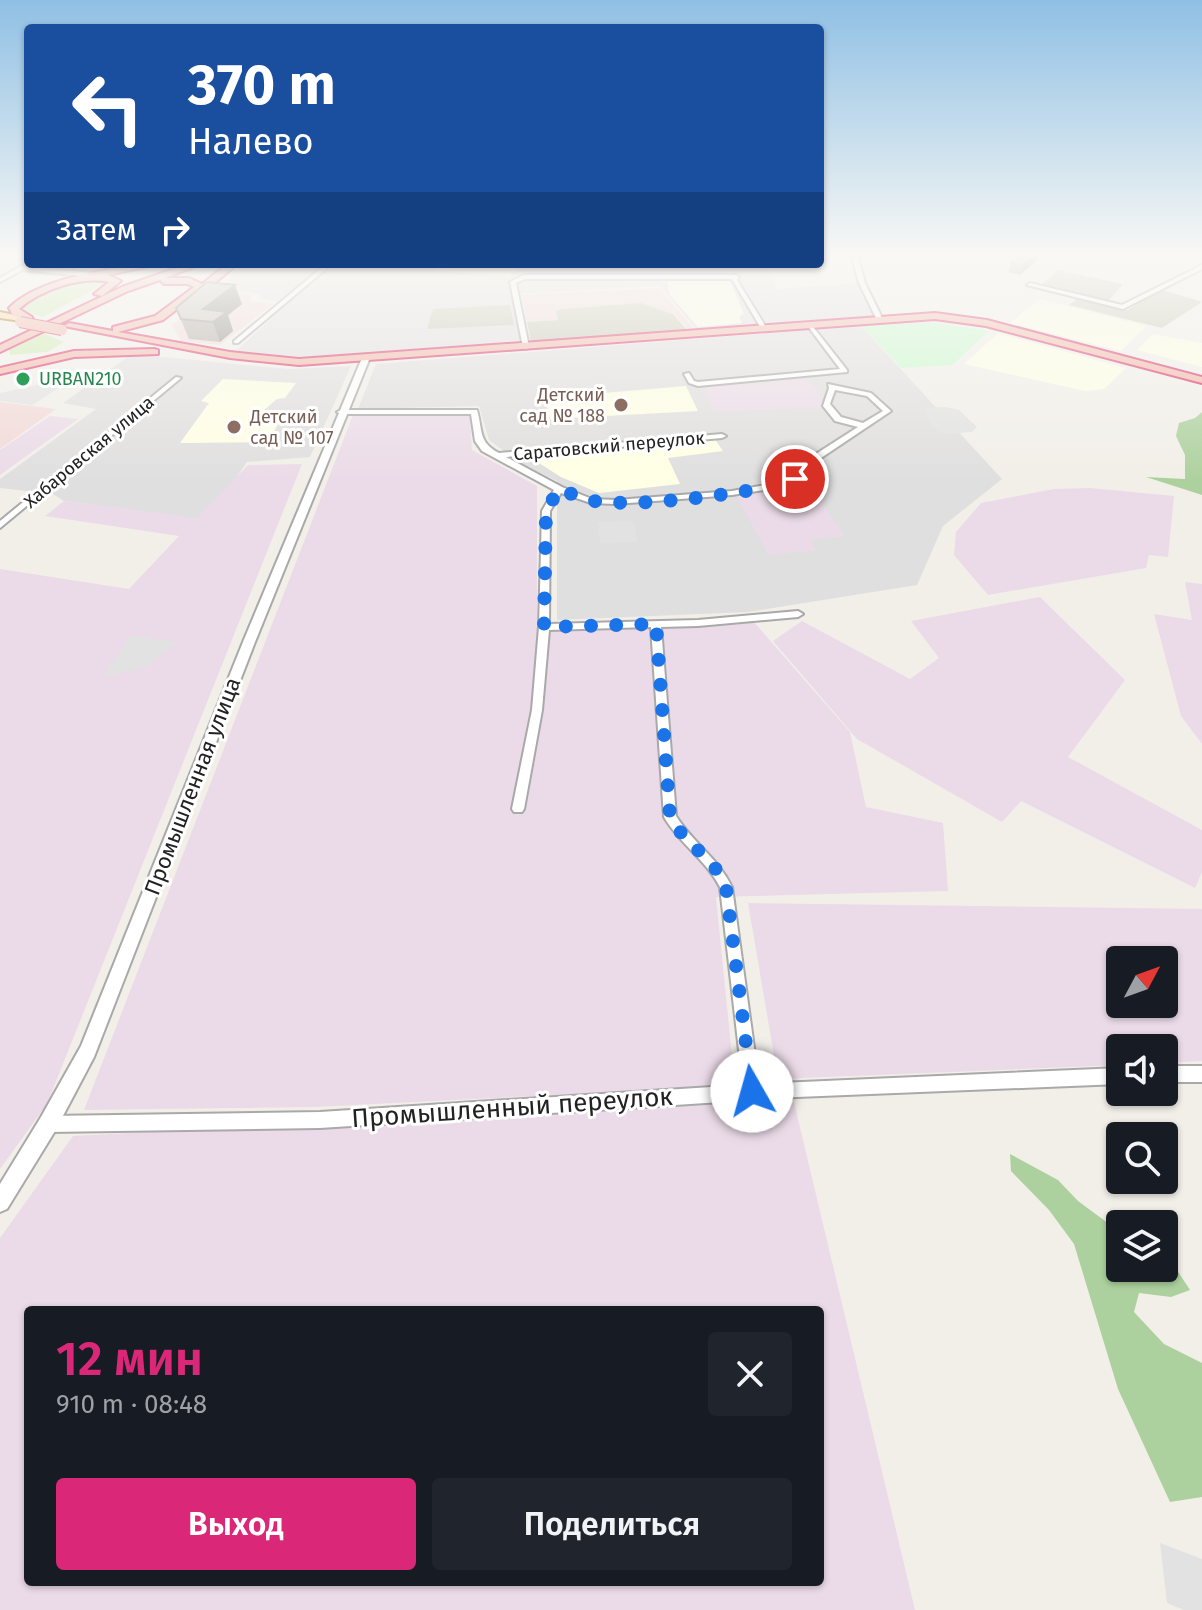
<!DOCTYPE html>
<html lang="ru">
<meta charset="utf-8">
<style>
:root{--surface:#171b24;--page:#20242c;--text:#f1f3f6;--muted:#9ea1a6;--accent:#db2777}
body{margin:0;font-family:"Fira Sans",sans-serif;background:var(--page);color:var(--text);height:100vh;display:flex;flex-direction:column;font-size:30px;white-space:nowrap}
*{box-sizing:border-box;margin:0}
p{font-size:26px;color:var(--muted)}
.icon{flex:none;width:44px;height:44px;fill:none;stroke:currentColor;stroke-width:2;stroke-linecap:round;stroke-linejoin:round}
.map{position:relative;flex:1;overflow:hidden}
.side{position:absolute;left:24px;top:1306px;width:800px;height:280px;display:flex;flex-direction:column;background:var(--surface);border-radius:8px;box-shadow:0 2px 6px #0004}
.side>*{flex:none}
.banner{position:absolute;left:24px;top:24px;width:800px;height:244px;border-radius:8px;box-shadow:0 2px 6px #0004;background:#1a4fa0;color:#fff;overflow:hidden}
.needle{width:52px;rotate:49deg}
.controls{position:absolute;left:1106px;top:946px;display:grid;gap:16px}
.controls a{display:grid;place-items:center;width:72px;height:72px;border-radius:8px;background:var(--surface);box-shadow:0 2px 6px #0004;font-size:40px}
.pin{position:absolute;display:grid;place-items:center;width:68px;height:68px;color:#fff;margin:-34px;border:4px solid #fff;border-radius:50%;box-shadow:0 2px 8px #0007}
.me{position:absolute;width:88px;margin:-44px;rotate:353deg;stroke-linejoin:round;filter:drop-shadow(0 0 6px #0008)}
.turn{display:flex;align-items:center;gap:28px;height:168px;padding:0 32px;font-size:36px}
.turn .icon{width:104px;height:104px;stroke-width:2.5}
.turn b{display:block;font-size:56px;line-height:68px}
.then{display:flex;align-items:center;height:76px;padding:0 32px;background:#0003;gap:16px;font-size:30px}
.round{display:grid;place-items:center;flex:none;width:84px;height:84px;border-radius:8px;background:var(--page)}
.headline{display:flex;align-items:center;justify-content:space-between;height:136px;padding:0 32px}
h1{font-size:48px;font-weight:600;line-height:60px;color:var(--accent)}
.primary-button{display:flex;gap:16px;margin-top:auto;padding:16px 32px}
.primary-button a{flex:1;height:92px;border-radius:8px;background:var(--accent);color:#fff;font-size:32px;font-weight:600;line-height:92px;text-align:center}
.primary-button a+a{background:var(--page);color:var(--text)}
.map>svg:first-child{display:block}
.residential{fill:#e0dfdf}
.commercial{fill:#f2dad9}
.industrial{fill:#ebdbe8;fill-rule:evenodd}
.education{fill:#ffffe5}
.construction{fill:#c7c7b4}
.grass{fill:#cdebb0}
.forest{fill:#add19e}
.park{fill:#c8facc}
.parking{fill:#e2e2e2}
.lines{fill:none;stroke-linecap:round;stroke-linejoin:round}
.minor-casing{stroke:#a9a9a9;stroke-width:4}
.tertiary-casing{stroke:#a9a9a9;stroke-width:4}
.primary-casing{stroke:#a06b00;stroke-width:4}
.trunk-casing{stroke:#dc2a67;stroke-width:4}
.minor{fill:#fff;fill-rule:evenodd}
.tertiary{fill:#fff;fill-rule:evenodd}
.primary{fill:#fcd6a4;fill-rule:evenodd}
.trunk{fill:#f2b4a3;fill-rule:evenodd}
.trunk-bridge-casing{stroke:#dc2a67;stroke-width:12;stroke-linecap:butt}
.trunk-bridge{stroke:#f2b4a3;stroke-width:10}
.wall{fill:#aba49e}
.shaded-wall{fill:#8b8681}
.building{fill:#c7bfb8;stroke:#8b8681;stroke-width:2}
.route{stroke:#1a73e8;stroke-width:14;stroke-dasharray:0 25.2}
.leisure-dot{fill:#2e9e5b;stroke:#fff;stroke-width:3}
.education-dot{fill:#8d6e63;stroke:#fff;stroke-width:3}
.labels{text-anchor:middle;stroke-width:6;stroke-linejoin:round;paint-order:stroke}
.far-leisure-label{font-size:18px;fill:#27864d;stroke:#fff;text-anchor:start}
.far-education-label{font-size:18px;fill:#785e54;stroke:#fff;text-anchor:end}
.far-street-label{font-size:18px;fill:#222;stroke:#fff}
.street-label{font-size:22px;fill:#222;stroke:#fff}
.near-street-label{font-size:26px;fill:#222;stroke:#fff}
</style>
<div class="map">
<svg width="1202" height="1610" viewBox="0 0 1202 1610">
<rect width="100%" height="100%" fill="#f2efe9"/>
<path class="residential" d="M 242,264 L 766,264 L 776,289 L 858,283 L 875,316 L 697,330 L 660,286 L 511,294 L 520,341 L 302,357 L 236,351 L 288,303 L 261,299 L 260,294 L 220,290 Z
M 861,326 L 1002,479 L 943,526 L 917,585 L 748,612 L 557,620 L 557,481 L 517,461 L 489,440 L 479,406 L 358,409 L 376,364 Z
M 132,354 L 288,369 L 351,366 L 310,457 L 247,462 L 207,520 L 64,501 L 53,494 L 0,488 L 0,479 L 96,409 L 63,403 Z"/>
<path class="commercial" d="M 659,288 L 695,330 L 688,330 L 674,314 L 641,303 L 560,309 L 556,311 L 558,320 L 527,322 L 522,295 Z
M 219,292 L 251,295 L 250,301 L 273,304 L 220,345 L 181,341 L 172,325 Z
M 0,402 L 56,409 L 0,449 Z"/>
<path class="industrial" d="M 806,379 L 819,392 L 822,408 L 713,411 L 704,385 Z
M 353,415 L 470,415 L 472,450 L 537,486 L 537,631 L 754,622 L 850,732 L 866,807 L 943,823 L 948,891 L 716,897 L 735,1086 L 315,1107 L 84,1110 Z
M 50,416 L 78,419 L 0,475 L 0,450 Z
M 302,464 L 47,1104 L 0,1169 L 0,569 L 129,589 L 179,536 L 45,516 L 64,501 L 197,518 L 248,465 Z
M 792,485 L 821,501 L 844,536 L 810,540 L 816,550 L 769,555 L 736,495 Z
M 1090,488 L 1174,496 L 1168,557 L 1149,555 L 1146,568 L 988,595 L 954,555 L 956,532 L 981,503 L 1054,489 Z
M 1185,582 L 1202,584 L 1202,744 L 1181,716 L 1154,614 L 1192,620 Z
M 1040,597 L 1125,680 L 1068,757 L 1202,830 L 1202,872 L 1195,888 L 1021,801 L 1002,822 L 857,739 L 773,641 L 802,621 L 910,679 L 939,658 L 911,621 Z
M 748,903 L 1202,909 L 1202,1061 L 1164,1063 L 1164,1048 L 1120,1048 L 1120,1065 L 778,1079 ZM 1120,960 L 1164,960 L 1164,1004 L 1120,1004 Z
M 793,1098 L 915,1610 L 0,1610 L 0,1238 L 73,1136 ZM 28,1310 L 820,1310 L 820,1582 L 28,1582 Z"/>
<path class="education" d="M 428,264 L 519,264 L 510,276 L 436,271 L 438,268 L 426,267 Z
M 729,279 L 744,314 L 739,316 L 742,323 L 698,327 L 670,295 L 667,280 Z
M 1039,299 L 1146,326 L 1121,351 L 1010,323 Z
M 998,333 L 1126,368 L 1104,389 L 1085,391 L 964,364 Z
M 1153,334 L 1202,343 L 1202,367 L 1137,350 Z
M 223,379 L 296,383 L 285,398 L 277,399 L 264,410 L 283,413 L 269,442 L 180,443 L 209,403 L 201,401 Z
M 686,386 L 698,411 L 550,419 L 545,398 Z
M 714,438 L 723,451 L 668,458 L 680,484 L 599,493 L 561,477 L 531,458 Z"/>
<path class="construction" d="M 1058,270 L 1123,284 L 1107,302 L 1040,286 Z
M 1160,289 L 1202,302 L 1162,328 L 1069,305 L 1078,298 L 1128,310 Z
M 641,303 L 673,314 L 687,330 L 531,342 L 527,322 L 558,320 L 556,311 L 561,309 Z
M 510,305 L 514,325 L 427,329 L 433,309 Z"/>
<path class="grass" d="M 82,280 L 104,280 L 106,283 L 43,317 L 19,309 L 23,303 Z
M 43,333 L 64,342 L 47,352 L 10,355 L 9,349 Z"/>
<path class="forest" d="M 1202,412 L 1202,495 L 1146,477 L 1185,479 L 1185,455 L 1176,436 L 1179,423 L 1195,418 Z
M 1010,1154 L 1058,1180 L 1078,1201 L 1120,1232 L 1120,1268 L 1164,1268 L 1164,1261 L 1175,1267 L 1190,1290 L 1171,1297 L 1139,1293 L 1134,1312 L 1164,1344 L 1202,1363 L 1202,1497 L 1170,1502 L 1118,1389 L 1074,1244 L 1049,1210 L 1011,1171 Z"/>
<path class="park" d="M 930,322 L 989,331 L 952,365 L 901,368 L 862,326 Z"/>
<path class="parking" d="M 50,382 L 65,384 L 32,405 L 0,401 L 0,393 Z
M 946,407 L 959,410 L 977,427 L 972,432 L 944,434 L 933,428 L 924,408 Z
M 634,521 L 637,542 L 600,543 L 598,522 Z
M 131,636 L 178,642 L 147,667 L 102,677 Z
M 1160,1543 L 1202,1559 L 1202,1610 L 1184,1610 L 1167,1603 Z"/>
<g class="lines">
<g class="minor-casing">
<path id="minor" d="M 326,264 L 332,264 L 238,343 L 234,343 L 234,341 Z
M 1202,265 L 1202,269 L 1123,309 L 1027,285 L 1030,283 L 1122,305 Z
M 21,266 L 92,273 L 95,275 L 92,277 L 22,270 L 0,282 L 0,278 Z
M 524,275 L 736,275 L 739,277 L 737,280 L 767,329 L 762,330 L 732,279 L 525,279 L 516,283 L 529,347 L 526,349 L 523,347 L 510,282 Z
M 810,323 L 847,370 L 847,372 L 698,386 L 689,383 L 684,374 L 689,373 L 694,381 L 698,382 L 840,369 L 807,325 Z
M 176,377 L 181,378 L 0,528 L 0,521 Z
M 828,384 L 871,393 L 891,411 L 800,472 L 797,475 L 803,482 L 802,484 L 732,495 L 616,504 L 591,503 L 561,493 L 550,511 L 549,624 L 698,620 L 798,611 L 803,614 L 798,617 L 698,626 L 661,627 L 676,816 C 693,843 718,858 732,887 L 759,1084 L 1120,1068 L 1120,1084 L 797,1097 L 320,1128 L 48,1132 L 42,1130 L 40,1124 L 42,1118 L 48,1116 L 320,1112 L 743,1085 L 720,887 C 706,860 679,843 664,817 L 651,627 L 549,630 L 542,710 L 524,809 L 522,812 L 514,812 L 512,809 L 532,710 L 539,627 L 542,511 L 554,490 L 482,451 L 475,441 L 471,414 L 341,414 L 337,412 L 341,410 L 477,410 C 483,431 478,442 499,453 L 722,434 L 726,436 L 722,438 L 506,457 L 562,487 L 592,499 L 616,500 L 732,491 L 793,480 L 789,475 L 794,468 L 858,427 L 835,421 L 823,406 L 829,388 ZM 835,390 L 867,396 L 883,411 L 863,423 L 841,417 L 830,404 Z
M 1164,1066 L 1202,1066 L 1202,1082 L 1164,1082 Z"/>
</g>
<g class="tertiary-casing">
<path id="tertiary" d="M 851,254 L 857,254 L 865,283 L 884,322 L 877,320 L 859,283 Z
M 362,358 L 369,360 L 255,642 L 94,1057 L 55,1131 L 7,1209 L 0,1212 L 0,1184 L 41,1117 L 81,1046 L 243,642 Z"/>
</g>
<g class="primary-casing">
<path id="primary" d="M 0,312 L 33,319 L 28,322 L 0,318 Z"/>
</g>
<g class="trunk-casing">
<path id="trunk" d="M 139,264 L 159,264 L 108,275 L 121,281 L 102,296 L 94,294 L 109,282 C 80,276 41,290 19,309 L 32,317 L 32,321 L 13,316 L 9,308 C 38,279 101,271 139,264 Z
M 188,264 L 202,264 L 165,278 L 189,278 L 202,284 L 227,264 L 237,264 L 196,299 L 190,299 L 163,320 L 118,332 L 230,352 L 299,359 L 935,313 L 987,320 L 1202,377 L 1202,383 L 986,326 L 935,319 L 299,365 L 230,358 L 64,326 L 69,323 L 113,331 L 113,327 L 155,316 L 194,287 L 187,284 L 164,284 L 160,280 L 128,291 L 0,352 L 0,345 L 122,287 Z
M 154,349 L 158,350 L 158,354 L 74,357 L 0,374 L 0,368 L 74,351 Z"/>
</g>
<use href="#minor" class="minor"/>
<use href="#tertiary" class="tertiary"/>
<use href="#primary" class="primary"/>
<use href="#trunk" class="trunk"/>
<g class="trunk-bridge-casing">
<path id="trunk-bridge" d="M 20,322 L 62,330"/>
</g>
<use href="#trunk-bridge" class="trunk-bridge"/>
</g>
<path class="wall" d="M 1036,261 L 1020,275 L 1008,272 L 1011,263 Z
M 242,304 L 228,315 L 233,331 L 220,342 L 189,339 L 176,308 Z"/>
<path class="shaded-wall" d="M 1037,254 L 1039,254 L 1036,261 L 1020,275 L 1023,265 Z
M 235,285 L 242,304 L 228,315 L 233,331 L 220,342 L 213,322 L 203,309 Z"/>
<path class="building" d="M 1022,254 L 1037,254 L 1023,265 L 1011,263 Z
M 207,282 L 235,285 L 203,309 L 227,312 L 213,322 L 181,319 L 176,308 Z"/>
<linearGradient id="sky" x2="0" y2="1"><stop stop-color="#8fc0e4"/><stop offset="0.53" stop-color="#f9f8f5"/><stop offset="1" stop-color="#f9f8f5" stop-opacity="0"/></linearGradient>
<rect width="1202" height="480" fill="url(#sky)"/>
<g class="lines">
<path class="route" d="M 752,1091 L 726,887 C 715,858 686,846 670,817 L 656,624 L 544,627 L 546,511 L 559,489 C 570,493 582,499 594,501 C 651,508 742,492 799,482 L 795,479"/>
</g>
<circle class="leisure-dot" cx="23" cy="379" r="8"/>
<g class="education-dot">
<circle cx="621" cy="405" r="8"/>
<circle cx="234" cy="427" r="8"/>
</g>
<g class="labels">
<g class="far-leisure-label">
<text x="39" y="385">URBAN210</text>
</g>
<g class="far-education-label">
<text x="605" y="401">Детский<tspan x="605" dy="21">сад № 188</tspan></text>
<text x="250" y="423" text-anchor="start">Детский<tspan x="250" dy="21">сад № 107</tspan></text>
</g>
<g class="far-street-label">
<text transform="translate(609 446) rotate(-5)" y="6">Саратовский переулок</text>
<text transform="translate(89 452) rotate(-40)" y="6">Хабаровская улица</text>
</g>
<g class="street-label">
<text transform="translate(192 786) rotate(-69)" y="8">Промышленная улица</text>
</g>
<g class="near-street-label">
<text transform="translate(512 1107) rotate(-4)" y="9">Промышленный переулок</text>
</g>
</g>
</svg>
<div class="controls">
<a><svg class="needle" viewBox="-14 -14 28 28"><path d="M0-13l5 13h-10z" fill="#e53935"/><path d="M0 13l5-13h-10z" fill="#9ea1a6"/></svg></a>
<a><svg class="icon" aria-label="sound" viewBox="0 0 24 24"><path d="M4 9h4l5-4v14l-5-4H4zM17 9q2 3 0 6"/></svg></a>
<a><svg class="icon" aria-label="search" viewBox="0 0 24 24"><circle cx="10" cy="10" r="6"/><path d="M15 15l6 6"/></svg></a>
<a><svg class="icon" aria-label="layers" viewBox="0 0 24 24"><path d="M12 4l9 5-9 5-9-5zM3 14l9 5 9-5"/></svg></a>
</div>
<div class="pin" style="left:795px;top:479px;background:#d93025"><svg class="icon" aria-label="arrive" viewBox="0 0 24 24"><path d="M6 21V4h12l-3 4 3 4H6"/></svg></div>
<svg class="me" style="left:752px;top:1091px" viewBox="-20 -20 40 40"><circle r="19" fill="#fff"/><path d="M0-13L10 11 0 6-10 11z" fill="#1a73e8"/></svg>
<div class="banner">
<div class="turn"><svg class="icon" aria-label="left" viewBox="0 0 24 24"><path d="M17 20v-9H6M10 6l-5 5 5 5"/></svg><div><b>370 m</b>Налево</div></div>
<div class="then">Затем<svg class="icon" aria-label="right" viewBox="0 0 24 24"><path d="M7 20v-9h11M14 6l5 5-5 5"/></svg></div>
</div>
<section class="side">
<div class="headline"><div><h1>12 мин</h1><p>910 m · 08:48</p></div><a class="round"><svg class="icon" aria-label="close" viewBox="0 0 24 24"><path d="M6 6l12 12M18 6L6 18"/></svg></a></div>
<div class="primary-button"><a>Выход</a><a>Поделиться</a></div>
</section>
</div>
